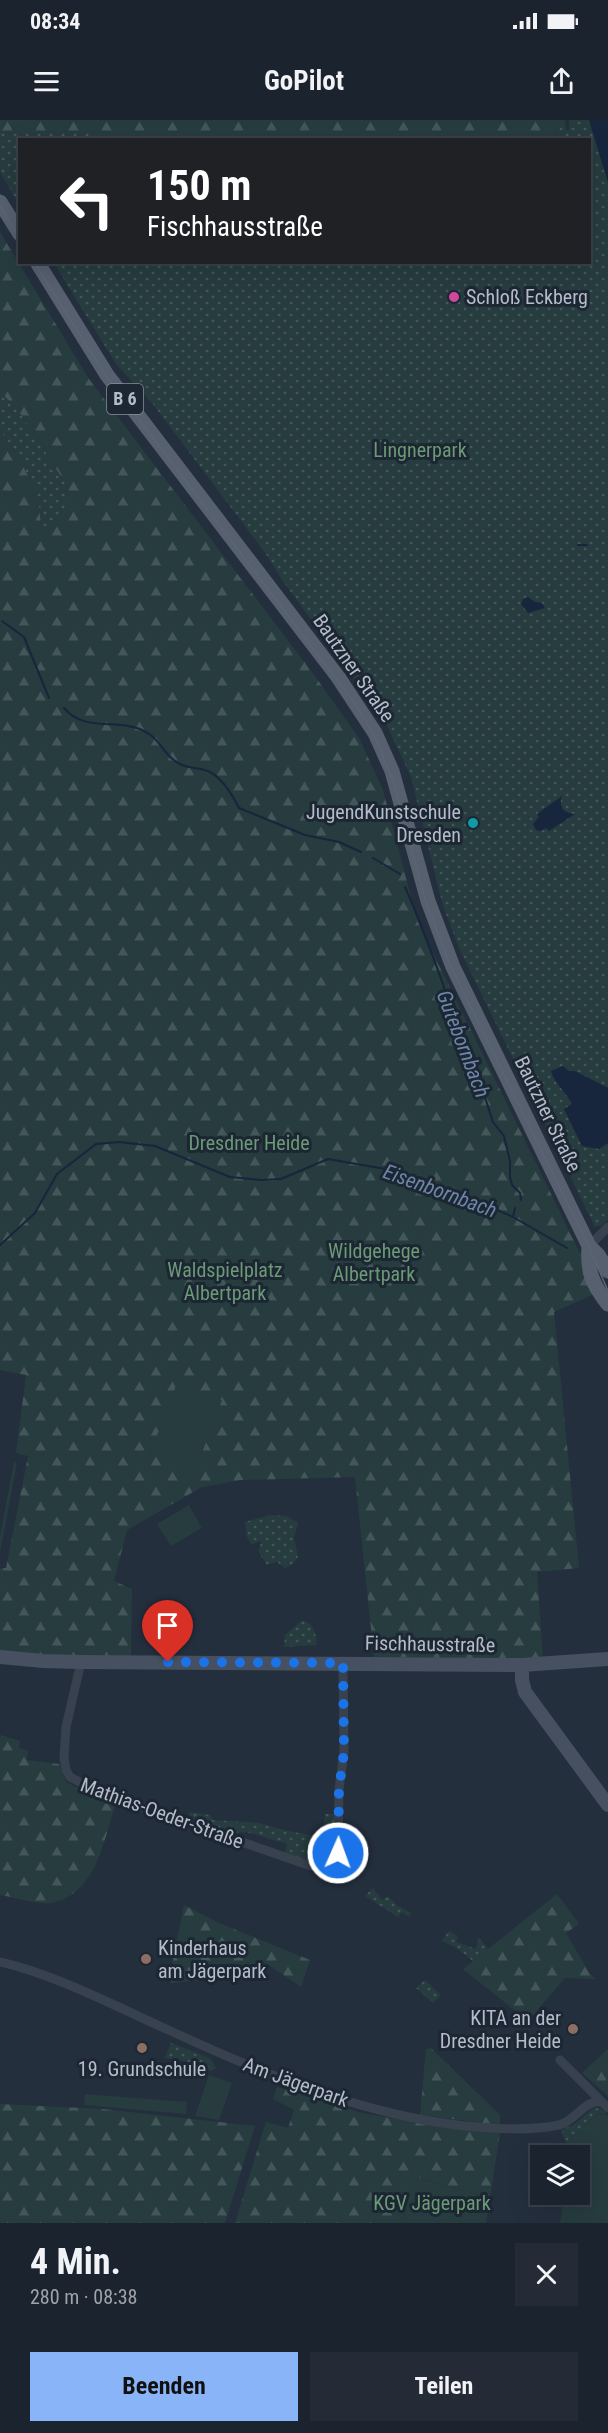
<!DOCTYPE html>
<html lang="de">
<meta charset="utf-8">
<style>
:root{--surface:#1b232e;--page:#242b36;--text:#f1f3f6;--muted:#a0a4aa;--line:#39404a;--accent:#8ab4f8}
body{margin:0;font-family:"Roboto Condensed",sans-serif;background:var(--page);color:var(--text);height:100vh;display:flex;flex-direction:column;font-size:22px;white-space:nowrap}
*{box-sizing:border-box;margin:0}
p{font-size:20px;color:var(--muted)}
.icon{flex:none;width:33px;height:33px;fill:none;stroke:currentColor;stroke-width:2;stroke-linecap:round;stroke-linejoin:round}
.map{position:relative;height:2103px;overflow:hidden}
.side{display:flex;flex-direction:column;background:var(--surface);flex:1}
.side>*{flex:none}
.top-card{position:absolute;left:18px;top:18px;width:573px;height:126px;border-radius:0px;box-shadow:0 6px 24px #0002,0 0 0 2px var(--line);background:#202124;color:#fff;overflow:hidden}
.tools{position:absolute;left:530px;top:2025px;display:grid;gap:12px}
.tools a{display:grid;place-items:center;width:60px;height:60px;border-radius:0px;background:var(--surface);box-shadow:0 6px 24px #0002,0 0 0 2px var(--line);font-size:30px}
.pin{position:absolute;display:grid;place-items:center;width:51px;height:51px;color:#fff;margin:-62px -26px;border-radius:50% 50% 50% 0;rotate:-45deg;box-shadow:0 0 6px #0007}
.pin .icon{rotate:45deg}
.me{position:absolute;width:66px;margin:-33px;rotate:2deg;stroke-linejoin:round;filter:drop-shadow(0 0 4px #0008)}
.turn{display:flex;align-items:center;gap:21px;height:126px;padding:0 30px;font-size:27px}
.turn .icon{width:78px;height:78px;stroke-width:2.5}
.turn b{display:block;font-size:42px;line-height:51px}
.round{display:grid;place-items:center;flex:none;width:63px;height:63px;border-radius:0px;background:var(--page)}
.summary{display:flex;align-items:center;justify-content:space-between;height:102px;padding:0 30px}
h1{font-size:36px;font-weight:700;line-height:45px}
.action{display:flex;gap:12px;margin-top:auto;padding:12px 30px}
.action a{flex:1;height:69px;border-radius:0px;background:var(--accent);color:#111;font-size:24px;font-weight:700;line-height:69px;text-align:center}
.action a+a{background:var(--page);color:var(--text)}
.status{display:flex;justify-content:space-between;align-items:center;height:42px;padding:0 30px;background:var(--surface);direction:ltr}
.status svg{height:16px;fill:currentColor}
header{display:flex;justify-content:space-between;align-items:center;height:78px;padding:0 30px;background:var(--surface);font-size:27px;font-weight:700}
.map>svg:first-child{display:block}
.grass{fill:url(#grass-dots)}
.forest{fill:url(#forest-firs)}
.garden{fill:#263c3f}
.water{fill:#17263c}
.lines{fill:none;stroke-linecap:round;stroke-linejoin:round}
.stream{stroke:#17263c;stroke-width:2}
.street{stroke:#38414e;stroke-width:9}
.secondary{stroke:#465061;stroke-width:14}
.primary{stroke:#56606e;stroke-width:15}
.tram{stroke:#5a6575;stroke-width:1.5}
.route{stroke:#1a73e8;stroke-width:10;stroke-dasharray:0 18}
.hotel-dot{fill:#d1479c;stroke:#1d2633;stroke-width:2}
.culture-dot{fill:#0f9aa8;stroke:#1d2633;stroke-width:2}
.education-dot{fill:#8d6e63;stroke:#1d2633;stroke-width:2}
.labels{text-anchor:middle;stroke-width:6;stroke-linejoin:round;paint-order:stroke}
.shield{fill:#1d2633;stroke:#878f9c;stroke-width:1.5}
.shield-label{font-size:18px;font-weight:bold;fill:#b4bcc9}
.poi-label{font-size:20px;fill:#b4bcc9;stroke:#1d2633;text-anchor:start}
.park-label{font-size:20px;fill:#6b9a76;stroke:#1d2633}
.street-label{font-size:20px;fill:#b4bcc9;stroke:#1d2633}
.water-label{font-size:21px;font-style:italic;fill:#6d86a8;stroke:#1d2633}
</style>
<div class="status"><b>08:34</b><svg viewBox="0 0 49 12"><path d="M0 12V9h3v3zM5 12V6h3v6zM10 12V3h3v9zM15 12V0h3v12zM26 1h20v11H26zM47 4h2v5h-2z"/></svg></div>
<header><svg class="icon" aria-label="menu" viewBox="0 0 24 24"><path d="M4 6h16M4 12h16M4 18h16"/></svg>GoPilot<svg class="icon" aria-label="share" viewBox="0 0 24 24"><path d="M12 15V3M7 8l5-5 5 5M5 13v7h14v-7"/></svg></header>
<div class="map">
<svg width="608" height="2103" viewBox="0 0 608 2103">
<defs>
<pattern id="grass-dots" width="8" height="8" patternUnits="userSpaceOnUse" patternTransform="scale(1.5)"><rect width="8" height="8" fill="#263c3f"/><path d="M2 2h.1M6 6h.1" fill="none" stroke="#435659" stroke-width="1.8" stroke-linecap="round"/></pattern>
<pattern id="forest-firs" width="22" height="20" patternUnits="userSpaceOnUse" patternTransform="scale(1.5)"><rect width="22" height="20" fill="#263c3f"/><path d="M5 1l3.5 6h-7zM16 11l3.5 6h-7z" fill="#435659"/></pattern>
</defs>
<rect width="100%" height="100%" fill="#242f3e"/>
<path class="grass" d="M 556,0 L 565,0 L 566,10 L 569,10 L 569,0 L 589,0 L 608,62 L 608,1100 L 602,1105 L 595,1107 L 459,828 L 443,786 L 411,657 L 382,595 L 282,460 L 266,434 L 152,283 L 116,244 L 54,143 L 590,142 L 590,20 L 557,19 Z
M 28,10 L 93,12 L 102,19 L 20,20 L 19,85 L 0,52 L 0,12 Z
M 0,271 L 20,293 L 66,364 L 69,385 L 46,410 L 41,407 L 38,375 L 16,333 L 0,310 Z
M 271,1395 L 287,1396 L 298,1403 L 294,1418 L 298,1437 L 292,1445 L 285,1448 L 277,1442 L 267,1445 L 258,1431 L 262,1421 L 251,1424 L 247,1417 L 245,1402 Z
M 301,1501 C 314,1501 316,1514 317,1525 L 284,1527 L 285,1515 Z
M 190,1692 L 210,1695 L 213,1700 L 259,1703 L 288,1711 L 322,1717 L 325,1694 L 335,1694 C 335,1704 337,1718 334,1728 C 327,1751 299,1738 284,1733 L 287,1724 L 247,1712 L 227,1713 L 187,1700 Z
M 373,1768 L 382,1780 L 388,1776 L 397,1785 L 411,1793 L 409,1797 L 402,1792 L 398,1797 L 365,1776 Z
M 449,1811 L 458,1816 L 456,1822 L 476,1829 L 479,1817 L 488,1829 L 473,1841 L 455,1827 L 442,1821 Z
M 425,1860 L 441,1875 L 433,1883 L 416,1868 Z
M 171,1923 L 210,1938 L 216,1948 L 211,1951 L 207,1951 L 185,1941 L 165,1938 Z
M 594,1988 L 601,1989 L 607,1994 L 597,1994 L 566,2023 L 561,2010 L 573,2005 Z"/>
<path class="forest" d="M 0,0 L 556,0 L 557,19 L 102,20 L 93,12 L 0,12 Z
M 0,112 L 89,259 L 312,552 L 359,618 L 383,670 L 417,800 L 599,1172 L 554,1192 L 579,1448 L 537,1452 L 543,1539 L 374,1537 L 355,1357 L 241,1360 L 202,1367 L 127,1410 L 114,1461 L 132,1469 L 131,1536 L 20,1534 L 0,1532 L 0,1448 L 6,1448 L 28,1336 L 16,1333 L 26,1255 L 0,1250 L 0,310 L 16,333 L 38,375 L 41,407 L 46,410 L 69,385 L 66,364 L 20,293 L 0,271 Z
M 0,1615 L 20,1621 L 19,1628 L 28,1631 L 27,1640 L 59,1644 L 66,1662 L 115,1686 C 103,1723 96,1774 51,1783 C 39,1785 13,1777 0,1775 Z
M 557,1774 L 579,1804 L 566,1813 L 590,1854 L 596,1859 L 565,1858 L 528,1901 L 463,1849 Z
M 184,1785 L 219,1803 L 310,1840 L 301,1867 L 269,1845 L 217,1859 L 170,1863 L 171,1850 Z
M 431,1928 L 500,1995 L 500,2005 L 420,1995 L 426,1929 Z
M 608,1929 L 608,1976 L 582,1953 Z
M 277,1967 L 362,1993 L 419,2003 L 500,2012 L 490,2078 L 415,2057 L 402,2103 L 235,2103 L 266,2002 L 288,2008 L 294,1990 L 273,1979 Z
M 0,1984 L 103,1989 L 255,2006 L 225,2103 L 0,2103 Z"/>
<path class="garden" d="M 177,1263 L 222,1280 L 195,1351 L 150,1334 Z
M 14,1342 L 17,1343 L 0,1433 L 0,1416 Z
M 189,1385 L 202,1408 L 171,1426 L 157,1404 Z
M 209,1955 L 232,1963 L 219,2000 L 195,1996 Z
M 85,1974 L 187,1982 L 186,1994 L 84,1985 Z
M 597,1994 L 608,1995 L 608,2103 L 560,2103 L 565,2075 L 579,2074 L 579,2058 L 589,2046 L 566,2023 Z
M 414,2057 L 490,2078 L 486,2103 L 402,2103 Z"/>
<path class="water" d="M 589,0 L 608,0 L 608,62 Z
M 528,477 L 535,482 L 542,483 L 545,488 L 528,493 L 521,484 L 523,479 Z
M 562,676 C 558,686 564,694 575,694 L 549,711 L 546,708 L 541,711 L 536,710 L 533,704 L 539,697 L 537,694 Z
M 563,946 L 569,951 L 575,951 L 608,968 L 608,1023 L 599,1029 L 582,1026 L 564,989 L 572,984 C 567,973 554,963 551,951 Z"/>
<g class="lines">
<path class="stream" d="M 578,425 L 587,425
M 2,501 L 24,517 L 49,578
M 64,588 C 83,611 112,600 137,608 C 160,616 159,629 175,641 C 186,650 199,646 210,652 C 223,659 233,676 239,688 L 305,715 L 339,722 L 361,732
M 373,738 L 400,754
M 405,767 C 419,798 431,831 443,864 C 449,884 451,910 466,925 L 465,936 L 480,962 L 493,1002 L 504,1016 L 510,1041 L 510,1057 L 512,1065 L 520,1073 L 521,1080
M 513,1097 L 515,1088
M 0,1125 L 35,1093 L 57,1054 L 96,1024 L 119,1022 L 155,1026 L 230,1057 L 261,1060 L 281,1059 L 328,1039 L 391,1050 L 473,1079 L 513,1097 L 567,1128"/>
<path class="street" d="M 589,1126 L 608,1107
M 81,1542 L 66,1607 L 64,1638 L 66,1650 L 70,1657 L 101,1673 L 311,1746 L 318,1746 L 333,1741 L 338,1733 L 339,1669 L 344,1632 L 343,1543
M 0,1842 C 56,1855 111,1884 164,1908 C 248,1947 333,1983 424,2000 C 463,2007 521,2013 559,2005 C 576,2001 583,1980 602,1982
M 560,1940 L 608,1988"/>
<path class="secondary" d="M 0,1537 L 43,1541 L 81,1542 L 522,1545 L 608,1539
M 522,1545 L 522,1560 L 525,1572 L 608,1685"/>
<path class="primary" d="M 0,82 L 20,114
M 37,142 L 107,255 L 338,557 L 375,613 L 392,651 L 428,781 L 453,847 L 589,1126 L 598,1135 L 608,1151
M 589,1126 C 587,1151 592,1164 608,1184"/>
<path class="tram" d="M 0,86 L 20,118
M 34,142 L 106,256 L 353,581 L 373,613 L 394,663 L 426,782 L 451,847 L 589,1127 L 608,1171"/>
</g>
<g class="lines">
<path class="route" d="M 168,1542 L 343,1543 L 344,1632 L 339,1669 L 338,1733"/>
</g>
<circle class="hotel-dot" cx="454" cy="177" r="6"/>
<circle class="culture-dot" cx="473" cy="703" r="6"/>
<g class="education-dot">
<circle cx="146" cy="1839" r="6"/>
<circle cx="573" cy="1909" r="6"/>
<circle cx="142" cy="1928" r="6"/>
</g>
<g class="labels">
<rect class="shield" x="107" y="264" width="36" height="30" rx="4.5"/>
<g class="shield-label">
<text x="125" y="285">B 6</text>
</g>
<g class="poi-label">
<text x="466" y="184">Schloß Eckberg</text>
<text x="461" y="699" text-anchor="end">JugendKunstschule<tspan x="461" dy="23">Dresden</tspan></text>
<text x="158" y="1835">Kinderhaus<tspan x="158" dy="23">am Jägerpark</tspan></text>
<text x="561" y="1905" text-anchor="end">KITA an der<tspan x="561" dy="23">Dresdner Heide</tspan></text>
<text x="142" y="1956" text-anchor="middle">19. Grundschule</text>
</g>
<g class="park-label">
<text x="420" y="337">Lingnerpark</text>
<text x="249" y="1030">Dresdner Heide</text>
<text x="374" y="1138">Wildgehege<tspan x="374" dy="23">Albertpark</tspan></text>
<text x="225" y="1157">Waldspielplatz<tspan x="225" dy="23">Albertpark</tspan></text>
<text x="432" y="2090">KGV Jägerpark</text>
</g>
<g class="street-label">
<text transform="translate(354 548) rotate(55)" y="7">Bautzner Straße</text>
<text transform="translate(548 994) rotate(64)" y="7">Bautzner Straße</text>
<text transform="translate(430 1524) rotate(1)" y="7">Fischhausstraße</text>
<text transform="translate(162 1693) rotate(20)" y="7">Mathias-Oeder-Straße</text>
<text transform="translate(296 1962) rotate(20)" y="7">Am Jägerpark</text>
</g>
<g class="water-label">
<text transform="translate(463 924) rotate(69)" y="7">Gutebornbach</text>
<text transform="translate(440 1071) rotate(20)" y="7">Eisenbornbach</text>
</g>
</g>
</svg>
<div class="tools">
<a><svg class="icon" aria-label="layers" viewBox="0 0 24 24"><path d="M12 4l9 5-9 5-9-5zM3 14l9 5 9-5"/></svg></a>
</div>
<div class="pin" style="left:168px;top:1542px;background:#d93025"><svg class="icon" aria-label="arrive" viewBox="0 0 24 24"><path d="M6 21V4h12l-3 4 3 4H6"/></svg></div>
<svg class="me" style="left:338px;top:1733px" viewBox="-20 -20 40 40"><circle r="17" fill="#1a73e8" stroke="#fff" stroke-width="3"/><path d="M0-11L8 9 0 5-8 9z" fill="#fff"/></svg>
<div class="top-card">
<div class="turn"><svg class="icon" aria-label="left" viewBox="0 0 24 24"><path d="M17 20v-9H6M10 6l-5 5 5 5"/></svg><div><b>150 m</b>Fischhausstraße</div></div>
</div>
</div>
<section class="side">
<div class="summary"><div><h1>4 Min.</h1><p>280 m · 08:38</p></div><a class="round"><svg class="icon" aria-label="close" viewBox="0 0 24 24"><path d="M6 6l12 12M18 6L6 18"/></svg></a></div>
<div class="action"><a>Beenden</a><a>Teilen</a></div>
</section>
